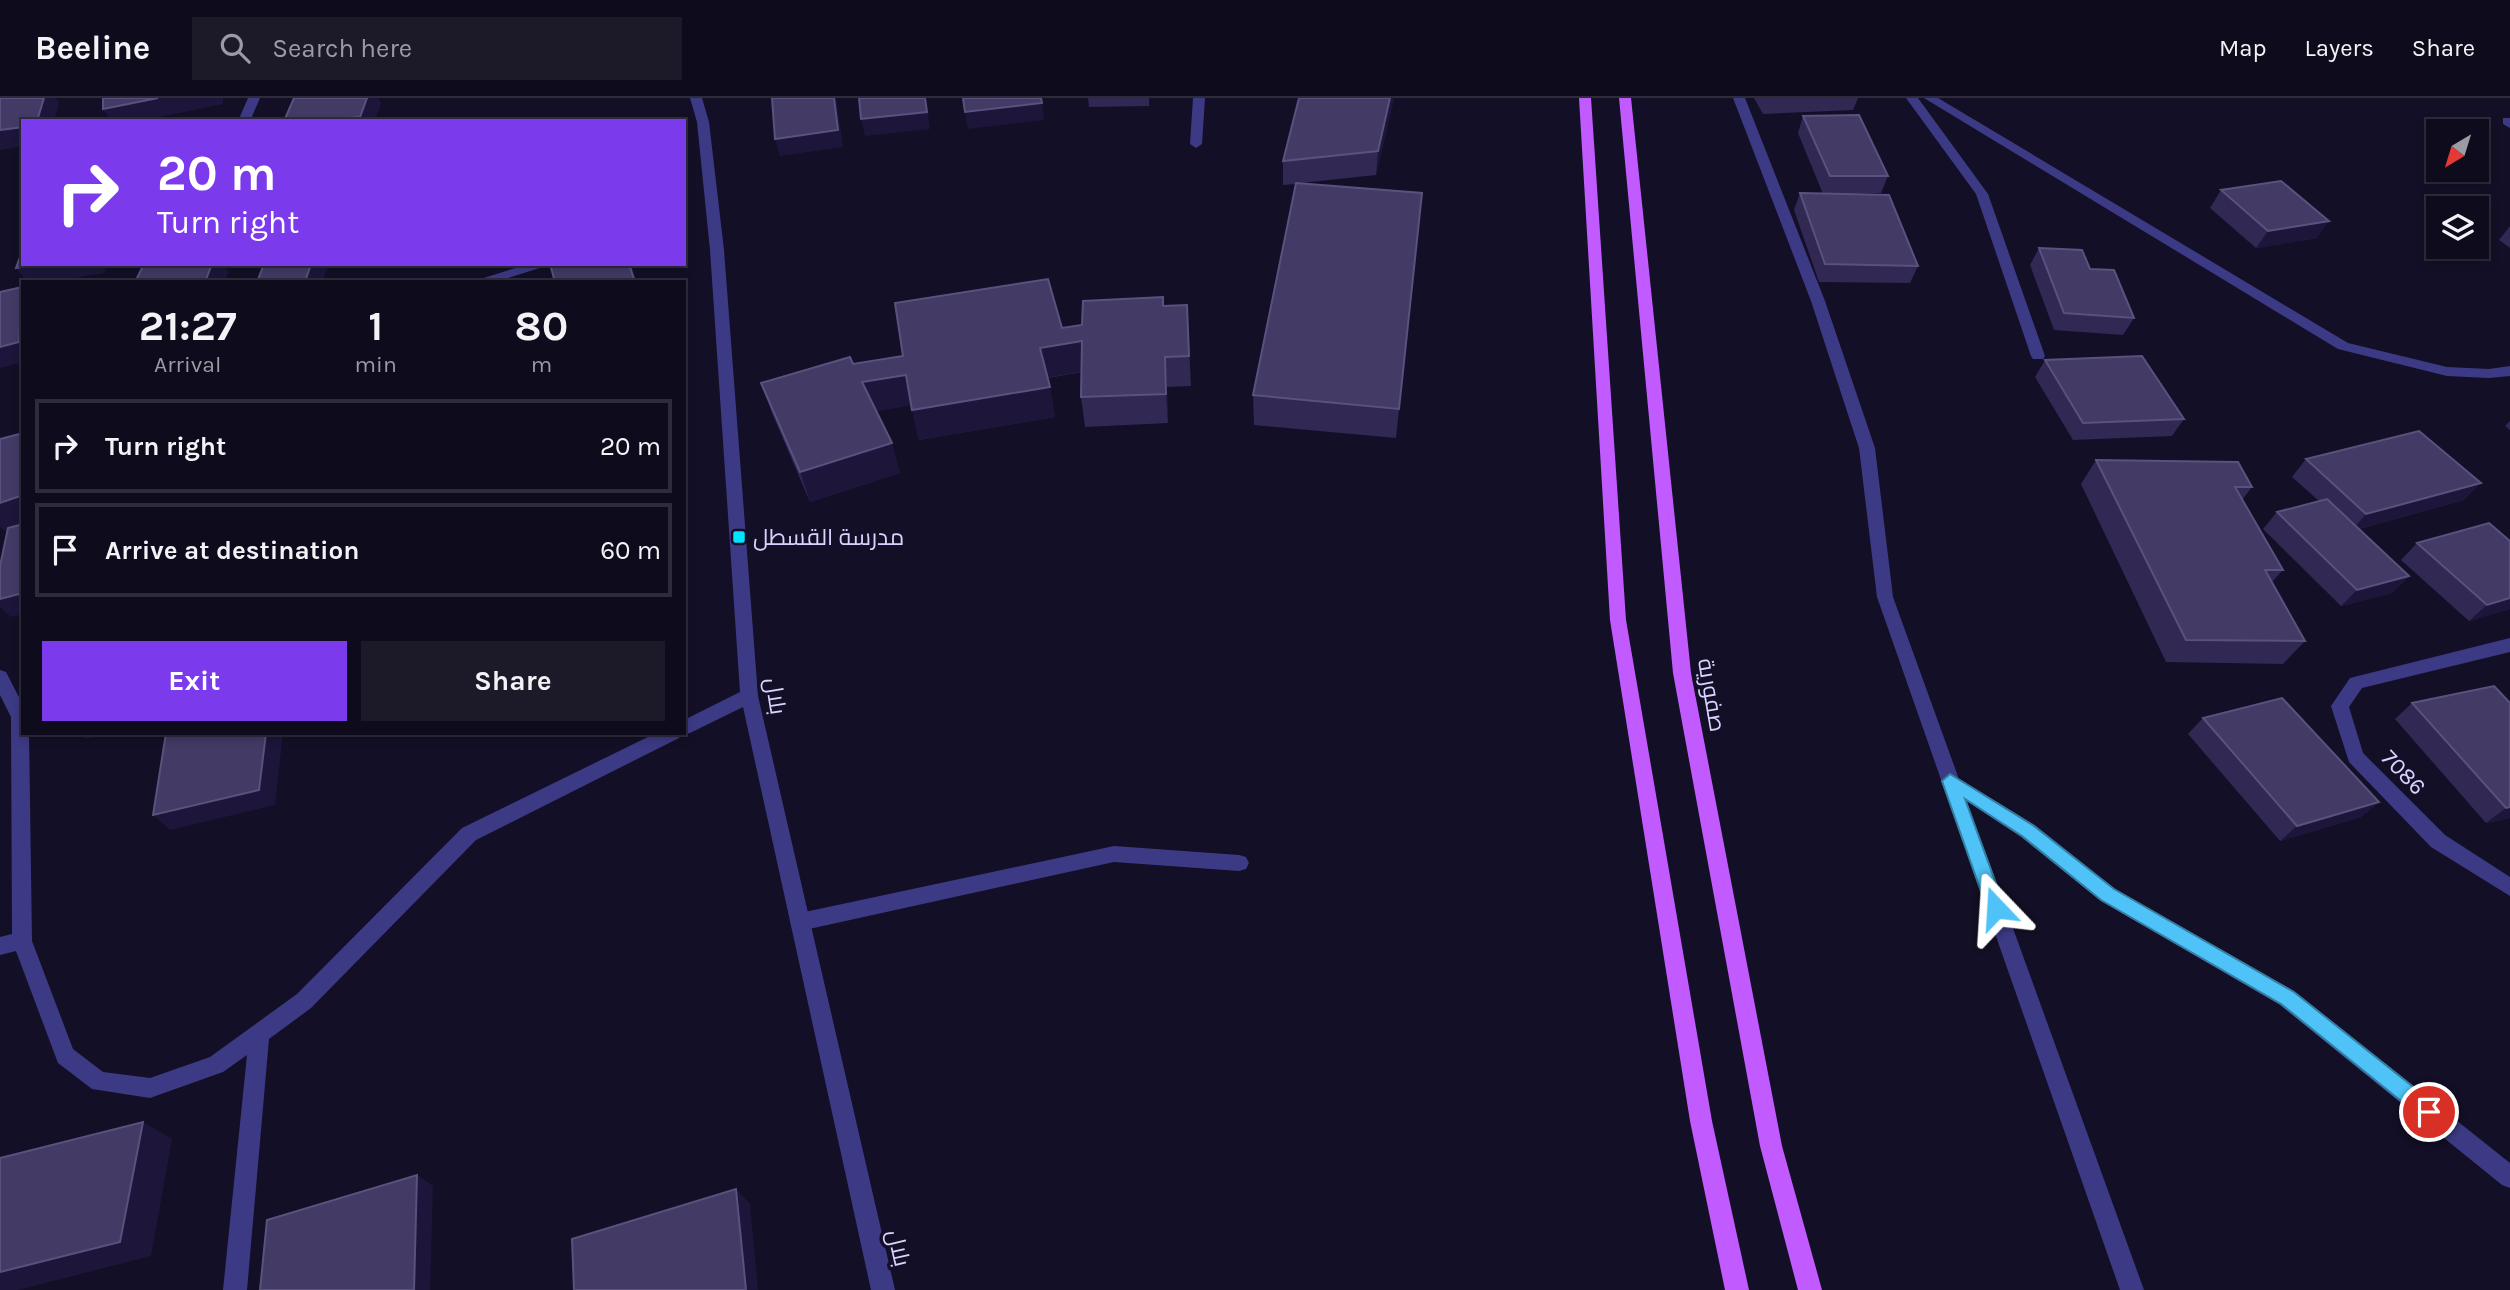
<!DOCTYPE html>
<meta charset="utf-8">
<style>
:root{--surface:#0e0b1c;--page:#1c1929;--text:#f1f3f6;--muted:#9b9ba3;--line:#2e2b3b;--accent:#7c3aed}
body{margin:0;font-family:Karla,Cairo,sans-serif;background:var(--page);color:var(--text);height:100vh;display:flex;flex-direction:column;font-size:26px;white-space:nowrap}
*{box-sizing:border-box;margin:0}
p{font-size:23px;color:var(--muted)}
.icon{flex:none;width:38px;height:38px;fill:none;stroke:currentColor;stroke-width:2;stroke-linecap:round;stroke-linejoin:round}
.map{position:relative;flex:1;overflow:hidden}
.side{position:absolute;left:21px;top:182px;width:665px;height:455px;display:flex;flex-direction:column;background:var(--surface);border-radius:0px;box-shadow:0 4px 10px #0003,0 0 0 2px var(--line)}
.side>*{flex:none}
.top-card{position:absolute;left:21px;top:21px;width:665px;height:147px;border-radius:0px;box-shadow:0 4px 10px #0003,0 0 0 2px var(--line);background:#7c3aed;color:#fff;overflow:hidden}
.needle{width:46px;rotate:218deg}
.controls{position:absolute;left:2426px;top:21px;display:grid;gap:14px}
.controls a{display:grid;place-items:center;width:63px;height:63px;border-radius:0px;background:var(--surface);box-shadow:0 4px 10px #0003,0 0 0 2px var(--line);font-size:35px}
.pin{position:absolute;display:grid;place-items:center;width:60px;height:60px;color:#fff;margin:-30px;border:4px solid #fff;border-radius:50%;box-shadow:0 2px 7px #0007}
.me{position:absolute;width:77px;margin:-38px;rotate:340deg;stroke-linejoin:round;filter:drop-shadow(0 0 5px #0008)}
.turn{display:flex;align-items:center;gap:24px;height:147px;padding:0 21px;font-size:32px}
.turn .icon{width:91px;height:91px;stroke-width:2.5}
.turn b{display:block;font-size:49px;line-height:60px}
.eta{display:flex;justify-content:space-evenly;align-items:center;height:119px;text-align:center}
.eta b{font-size:42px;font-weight:700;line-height:49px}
.action{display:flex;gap:14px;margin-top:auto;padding:14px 21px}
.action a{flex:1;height:80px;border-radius:0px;background:var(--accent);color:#fff;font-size:28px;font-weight:700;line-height:80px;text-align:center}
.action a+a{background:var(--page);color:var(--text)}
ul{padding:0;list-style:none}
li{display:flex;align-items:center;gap:21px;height:94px;margin:0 14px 10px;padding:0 7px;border:4px solid var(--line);border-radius:0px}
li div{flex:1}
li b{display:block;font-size:26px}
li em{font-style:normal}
header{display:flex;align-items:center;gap:42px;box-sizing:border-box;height:98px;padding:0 35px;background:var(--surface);border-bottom:2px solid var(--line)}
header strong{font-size:33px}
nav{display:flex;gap:38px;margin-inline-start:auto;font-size:24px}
.search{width:490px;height:63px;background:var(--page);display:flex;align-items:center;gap:18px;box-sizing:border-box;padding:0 24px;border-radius:0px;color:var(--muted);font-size:26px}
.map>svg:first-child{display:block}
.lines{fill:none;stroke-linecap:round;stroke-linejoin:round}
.service{fill:#3d3a85;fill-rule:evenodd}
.minor{fill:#3d3a85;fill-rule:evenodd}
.primary{fill:#c25bff;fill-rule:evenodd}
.wall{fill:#312854}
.shaded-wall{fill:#1d163a}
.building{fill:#433a66;stroke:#5a527e;stroke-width:2}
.route{fill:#4fc3f7;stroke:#337fa1;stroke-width:2}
.poi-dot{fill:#00e5ff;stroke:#130f26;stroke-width:2.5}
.labels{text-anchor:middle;stroke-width:7;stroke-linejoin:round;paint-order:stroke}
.poi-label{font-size:23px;fill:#d9d4ff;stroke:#130f26;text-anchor:start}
.street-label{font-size:23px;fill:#d9d4ff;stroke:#130f26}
</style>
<header>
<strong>Beeline</strong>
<div class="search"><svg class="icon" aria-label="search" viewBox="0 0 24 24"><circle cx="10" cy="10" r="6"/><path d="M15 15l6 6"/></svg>Search here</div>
<nav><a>Map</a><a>Layers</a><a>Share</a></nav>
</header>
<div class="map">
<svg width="2510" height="1192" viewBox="0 0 2510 1192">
<rect width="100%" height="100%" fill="#130f26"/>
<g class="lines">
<path class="service" d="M 1193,0 L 1205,0 L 1202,46 L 1196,50 L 1190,46 Z
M 528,166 L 552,166 L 495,184 L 471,184 Z
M 2510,540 L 2510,554 L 2362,590 L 2349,609 L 2363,655 L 2445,737 L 2510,779 L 2510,798 L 2431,749 L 2349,664 L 2331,608 L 2350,580 Z
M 1950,675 L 2035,727 L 2115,791 L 2294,893 L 2510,1065 L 2510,1090 L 2502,1087 L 2280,907 L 2101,803 L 2021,739 L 1944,688 L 1941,683 L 1944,678 Z
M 1114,748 L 1239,757 L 1246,759 L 1249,765 L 1246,771 L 1239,773 L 1114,764 L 800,833 L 793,830 L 790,824 L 793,818 L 800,815 Z"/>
<path class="minor" d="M 248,0 L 260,0 L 250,23 L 238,23 Z
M 690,0 L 702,0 L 709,24 L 724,152 L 758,598 L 895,1192 L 871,1192 L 743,609 L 690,635 L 681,636 L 679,640 L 476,742 L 311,910 L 269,941 L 247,1192 L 223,1192 L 247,957 L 223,974 L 150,1000 L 92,991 L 58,965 L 16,853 L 0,857 L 0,839 L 12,836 L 11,619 L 0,597 L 0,572 L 6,574 L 23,607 L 23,635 L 29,635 L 32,843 L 73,951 L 103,974 L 150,980 L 210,959 L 297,896 L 462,730 L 656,635 L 684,635 L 684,622 L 740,594 L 710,152 L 697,24 Z
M 1733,0 L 1745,0 L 1825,203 L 1875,350 L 1893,499 L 2144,1192 L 2120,1192 L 1877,499 L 1859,350 L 1811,203 Z
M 1906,0 L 1918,0 L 1988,96 L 2045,258 L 2043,261 L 2033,261 L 2031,258 L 1976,96 Z
M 1924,0 L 1938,0 L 2348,245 L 2447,269 L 2489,271 L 2510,268 L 2510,278 L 2489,280 L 2447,278 L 2338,251 Z
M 2503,20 L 2510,20 L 2510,30 L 2503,26 Z"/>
<path class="primary" d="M 1579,0 L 1591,0 L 1626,522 L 1712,1023 L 1749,1192 L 1725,1192 L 1690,1023 L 1610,522 Z
M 1619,0 L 1631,0 L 1691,575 L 1782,1048 L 1822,1192 L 1798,1192 L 1760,1048 L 1673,575 Z"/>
</g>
<path class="wall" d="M 294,0 L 378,0 L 381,5 L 374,23 L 284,23 Z
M 1088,0 L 1149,0 L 1149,8 L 1089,9 Z
M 1394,0 L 1376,77 L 1301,85 L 1422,95 L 1396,340 L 1254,327 L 1253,297 L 1296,86 L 1283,87 L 1283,63 Z
M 1754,0 L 1858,0 L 1853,12 L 1763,16 Z
M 1803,18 L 1888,78 L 1881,95 L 1823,96 L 1798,35 Z
M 2221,92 L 2317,140 L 2256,150 L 2210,110 Z
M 1800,95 L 1918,168 L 1910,185 L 1819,184 L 1794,112 Z
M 2510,128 L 2510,150 L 2499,142 Z
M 2039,150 L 2090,171 L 2134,220 L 2123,237 L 2054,232 L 2030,167 Z
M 1187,207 L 1191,288 L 1167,289 L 1168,325 L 1085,329 L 1081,299 L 1082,274 L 1048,280 L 1055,319 L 919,342 L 911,307 L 876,313 L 900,375 L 810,404 L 772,315 L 761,285 L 853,266 L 1082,227 L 1163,208 Z
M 2045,262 L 2184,321 L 2172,338 L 2073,342 L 2035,279 Z
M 2510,323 L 2510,332 L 2505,328 Z
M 2306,361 L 2464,402 L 2359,431 L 2409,478 L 2392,495 L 2341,508 L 2263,431 L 2277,414 L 2319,403 L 2292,379 Z
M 2096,362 L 2252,389 L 2242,402 L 2283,472 L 2272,484 L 2305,543 L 2283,566 L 2166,564 L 2081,386 Z
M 2417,445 L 2510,511 L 2469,523 L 2401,462 Z
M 2412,605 L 2510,605 L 2510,720 L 2486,725 L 2395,621 Z
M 2203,620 L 2379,704 L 2361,719 L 2280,743 L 2188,636 Z"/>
<path class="shaded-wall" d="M 44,0 L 56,0 L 59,5 L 54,23 L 37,23 Z
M 158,0 L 223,0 L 223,6 L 141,23 L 111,23 L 103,11 Z
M 367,0 L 378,0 L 381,5 L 374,23 L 362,23 L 360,19 Z
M 834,0 L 836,0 L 843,49 L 780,58 L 775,41 Z
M 926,0 L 930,31 L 865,38 L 861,21 Z
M 1390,0 L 1394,0 L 1376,77 L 1378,53 Z
M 1042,5 L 1044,22 L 968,31 L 965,14 Z
M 23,29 L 23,48 L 0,52 L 0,32 Z
M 2329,123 L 2317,140 L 2256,150 L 2268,133 Z
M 39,166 L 107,166 L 104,175 L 52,184 L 27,184 L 16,170 Z
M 212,166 L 223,166 L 229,174 L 224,184 L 205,184 Z
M 311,166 L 329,166 L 322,184 L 305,184 Z
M 629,166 L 631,166 L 637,184 L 635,184 Z
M 22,189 L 23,190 L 23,264 L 0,270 L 0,249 Z
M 1082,243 L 1086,273 L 1045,280 L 1040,250 Z
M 1165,259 L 1167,289 L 1168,325 L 1166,296 Z
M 906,277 L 914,307 L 871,314 L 862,284 Z
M 1050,289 L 1055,319 L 919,342 L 912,312 Z
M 892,345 L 900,375 L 810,404 L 800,374 Z
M 2481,385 L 2464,402 L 2351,433 L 2366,416 Z
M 23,397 L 23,429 L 6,434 L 0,429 L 0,405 Z
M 2409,478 L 2392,495 L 2341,508 L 2357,492 Z
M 23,495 L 23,516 L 11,519 L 0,509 L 0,501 Z
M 2510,500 L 2510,511 L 2469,523 L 2487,507 Z
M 80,635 L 104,635 L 86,641 Z
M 266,635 L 283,635 L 275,707 L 170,732 L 153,717 Z
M 2379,704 L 2361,719 L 2280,743 L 2297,728 Z
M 2510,709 L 2510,720 L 2486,725 L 2506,710 Z
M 143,1024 L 172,1041 L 151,1158 L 18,1192 L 0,1192 L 0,1174 Z
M 417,1077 L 433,1088 L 430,1192 L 414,1192 Z
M 736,1091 L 750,1106 L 758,1192 L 746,1192 Z"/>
<path class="building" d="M 0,0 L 44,0 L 37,23 L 23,23 L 23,29 L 0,32 Z
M 103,0 L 158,0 L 103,11 Z
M 294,0 L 367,0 L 360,19 L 316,23 L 284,23 Z
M 772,0 L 834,0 L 838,32 L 775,41 Z
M 859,0 L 925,0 L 927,14 L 861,21 Z
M 963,0 L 1041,0 L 1042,5 L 965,14 Z
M 1299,0 L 1390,0 L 1378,53 L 1283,63 Z
M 1859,17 L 1888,78 L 1830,78 L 1803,18 Z
M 2281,83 L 2329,123 L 2268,133 L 2221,92 Z
M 1296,85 L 1422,95 L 1399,311 L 1253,297 Z
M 1800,95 L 1889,97 L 1918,168 L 1825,166 Z
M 2039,150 L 2082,152 L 2090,171 L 2114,172 L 2134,220 L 2064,215 Z
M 23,151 L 23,166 L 39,166 L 16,170 Z
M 144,166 L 212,166 L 205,184 L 135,184 Z
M 264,166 L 311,166 L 305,184 L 257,184 Z
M 550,166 L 629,166 L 635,184 L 555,184 Z
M 1048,181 L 1062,230 L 1082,227 L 1083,203 L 1163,199 L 1163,208 L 1187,207 L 1189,258 L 1165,259 L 1166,296 L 1081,299 L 1082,243 L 1040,250 L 1050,289 L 912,312 L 906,277 L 862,284 L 892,345 L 800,374 L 761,285 L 850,259 L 853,266 L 903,258 L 895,205 Z
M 22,189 L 19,244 L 0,249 L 0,194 Z
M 2142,258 L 2184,321 L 2083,325 L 2045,262 Z
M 2419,333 L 2481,385 L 2366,416 L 2306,361 Z
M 23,335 L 23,397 L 0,405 L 0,341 Z
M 2096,362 L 2238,364 L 2252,389 L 2235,389 L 2283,472 L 2265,472 L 2305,543 L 2186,542 Z
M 2327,401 L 2409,478 L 2357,492 L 2277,414 Z
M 2489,425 L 2510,443 L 2510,500 L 2487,507 L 2417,445 Z
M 23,426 L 23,495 L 0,501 L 0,468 L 8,430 Z
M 2494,588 L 2510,605 L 2510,709 L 2506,710 L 2412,605 Z
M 2282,600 L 2379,704 L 2297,728 L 2203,620 Z
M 166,635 L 266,635 L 259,692 L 153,717 Z
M 143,1024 L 120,1144 L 0,1174 L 0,1060 Z
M 417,1077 L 414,1192 L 260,1192 L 267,1122 Z
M 736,1091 L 746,1192 L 574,1192 L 572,1141 Z"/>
<path class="route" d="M 1950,676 L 2034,728 L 2114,791 L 2294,894 L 2436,1007 L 2439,1014 L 2436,1020 L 2429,1023 L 2422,1020 L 2281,906 L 2101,802 L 2022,738 L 1965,701 L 2005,810 L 2002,816 L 1989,816 L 1942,683 Z"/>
<rect class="poi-dot" x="732" y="432" width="14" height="14" rx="3.5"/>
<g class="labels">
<g class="poi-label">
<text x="753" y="447">مدرسة القسطل</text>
</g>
<g class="street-label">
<text transform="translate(1712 597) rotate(80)" y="8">صفورية</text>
<text transform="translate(776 598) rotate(81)" y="8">بلال</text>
<text transform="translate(2404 674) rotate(46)" y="8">7086</text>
<text transform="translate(899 1150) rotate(77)" y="8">بلال</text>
</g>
</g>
</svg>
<div class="controls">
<a><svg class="needle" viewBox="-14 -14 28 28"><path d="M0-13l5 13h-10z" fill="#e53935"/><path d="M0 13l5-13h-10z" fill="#9b9ba3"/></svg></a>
<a><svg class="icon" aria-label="layers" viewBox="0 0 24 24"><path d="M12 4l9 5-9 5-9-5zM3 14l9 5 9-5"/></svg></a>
</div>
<div class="pin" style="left:2429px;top:1014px;background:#d93025"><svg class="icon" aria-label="arrive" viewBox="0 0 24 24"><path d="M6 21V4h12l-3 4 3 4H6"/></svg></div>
<svg class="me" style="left:1996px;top:810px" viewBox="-20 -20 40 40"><path d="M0-17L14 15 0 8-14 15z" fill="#4fc3f7" stroke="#fff" stroke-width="4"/></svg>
<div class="top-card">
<div class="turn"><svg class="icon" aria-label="right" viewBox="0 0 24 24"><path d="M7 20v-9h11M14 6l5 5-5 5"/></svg><div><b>20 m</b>Turn right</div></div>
</div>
<section class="side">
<div class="eta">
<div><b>21:27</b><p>Arrival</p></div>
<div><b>1</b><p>min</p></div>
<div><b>80</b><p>m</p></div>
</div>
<ul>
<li><svg class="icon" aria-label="right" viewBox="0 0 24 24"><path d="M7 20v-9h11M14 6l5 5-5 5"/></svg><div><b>Turn right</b></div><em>20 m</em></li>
<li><svg class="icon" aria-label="arrive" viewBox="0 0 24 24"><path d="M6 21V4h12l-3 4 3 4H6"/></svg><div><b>Arrive at destination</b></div><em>60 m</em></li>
</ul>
<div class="action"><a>Exit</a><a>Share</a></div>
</section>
</div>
